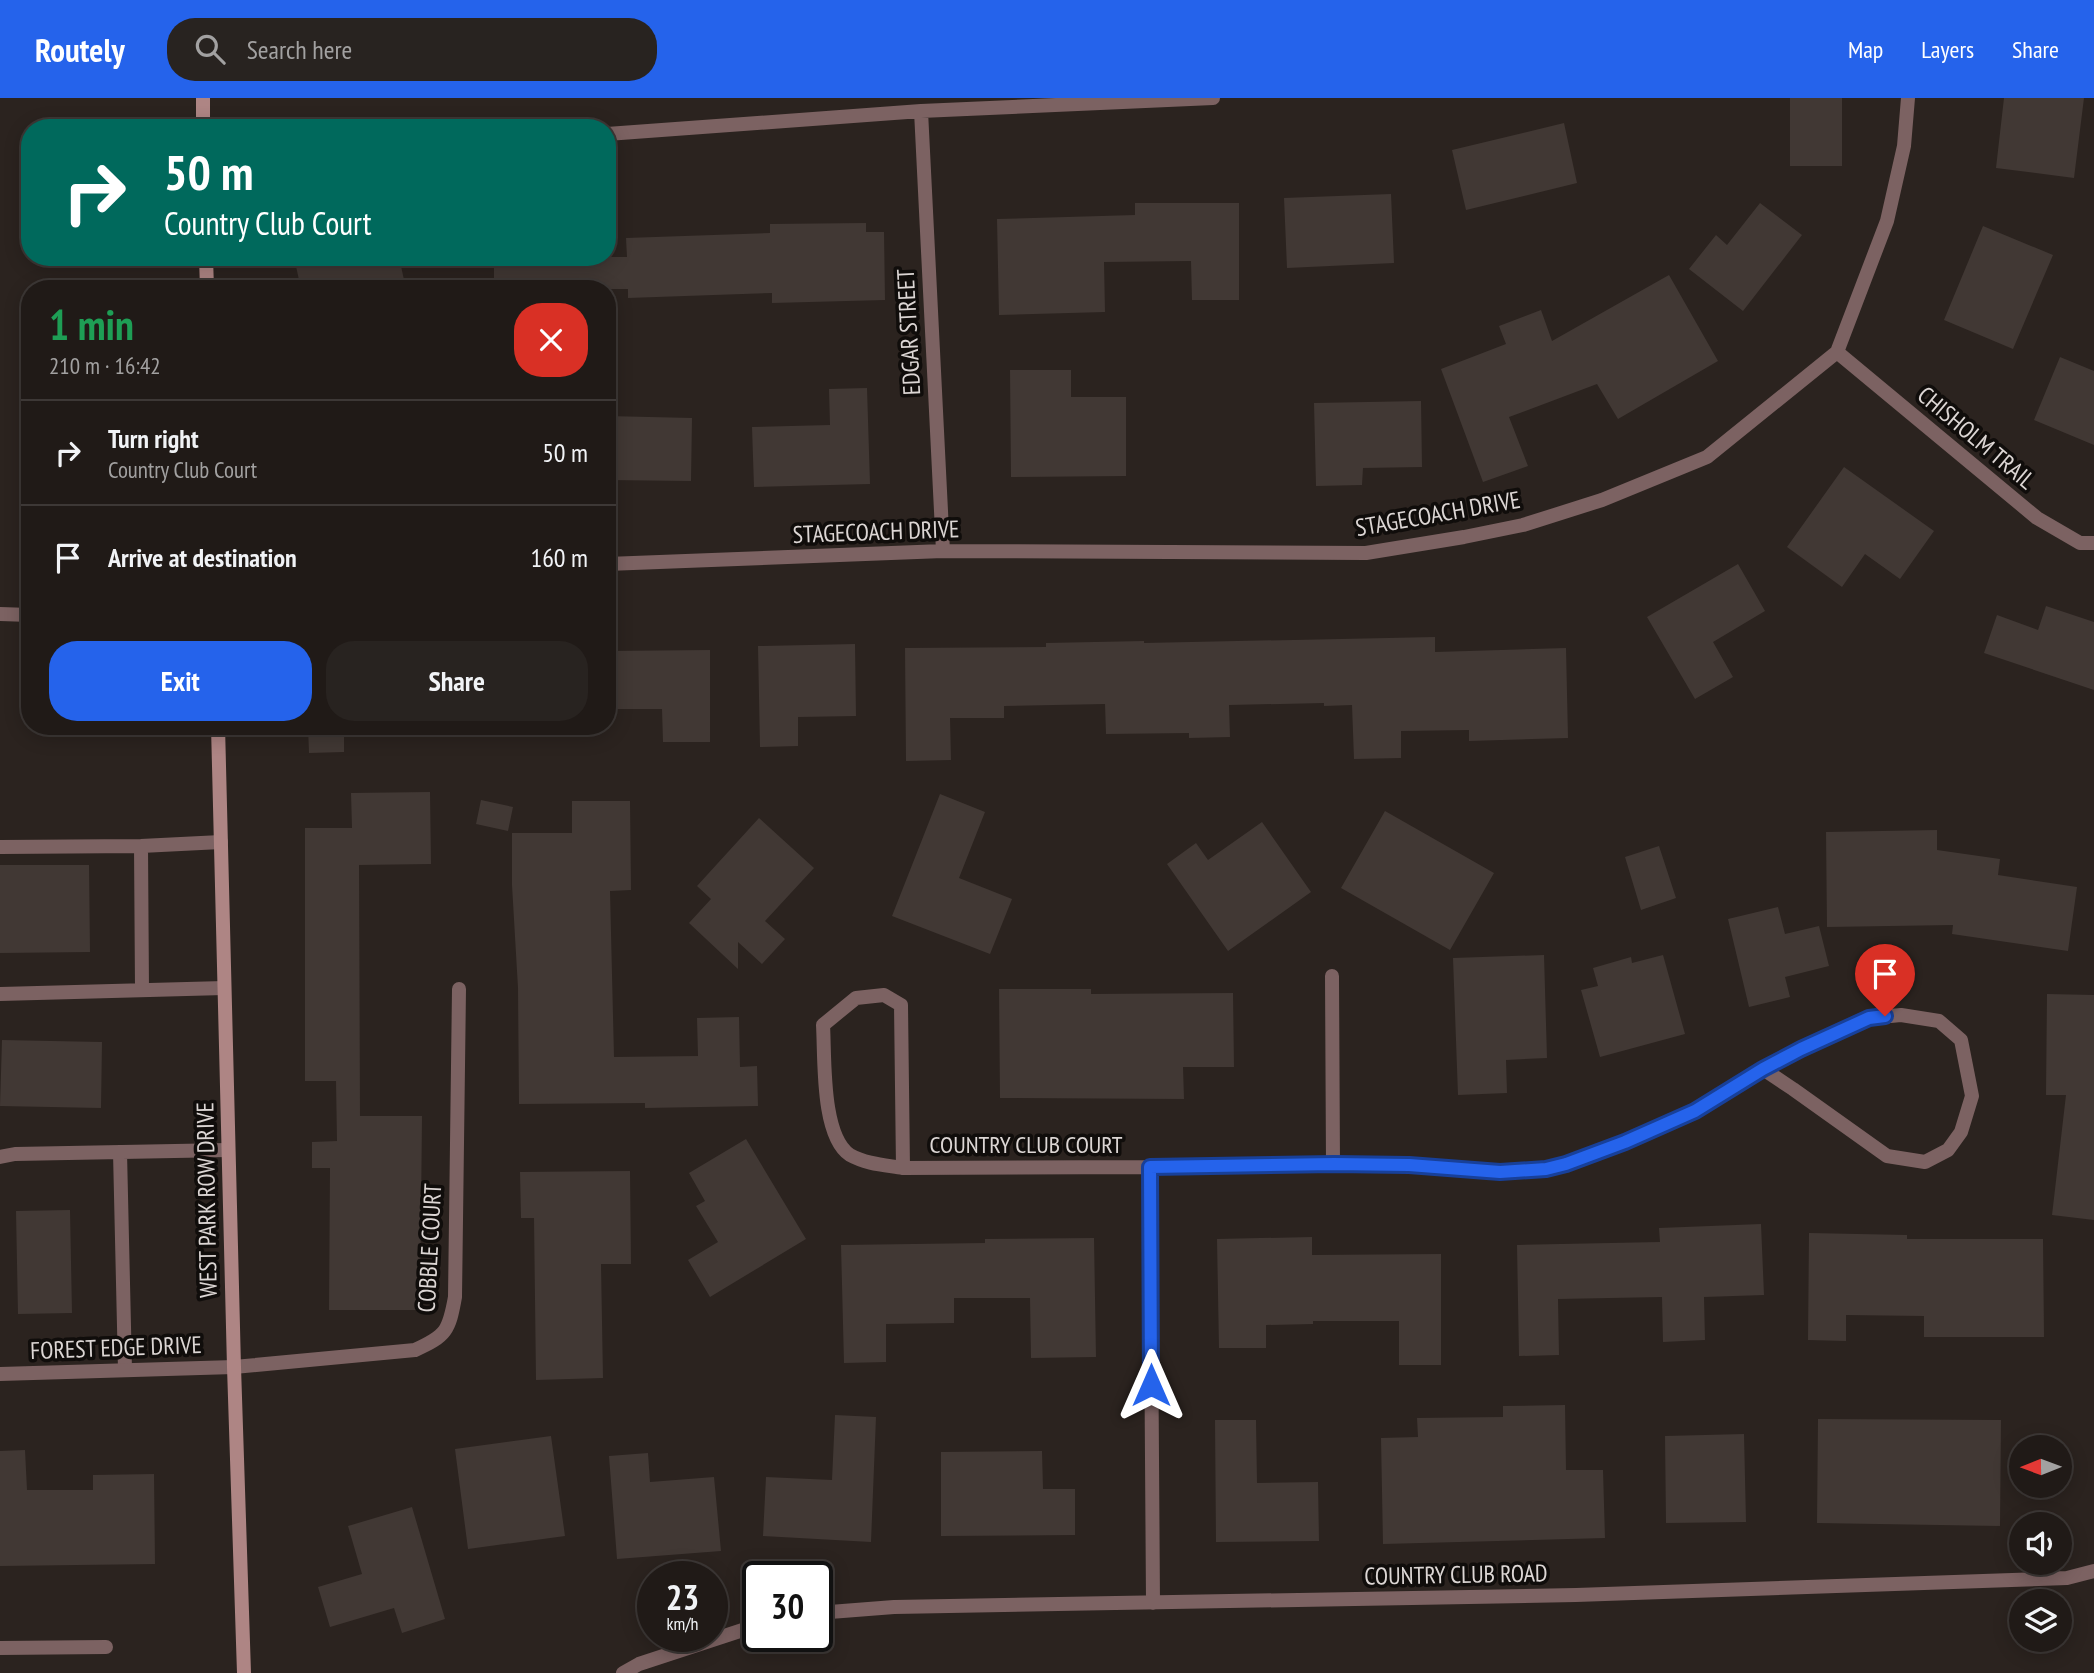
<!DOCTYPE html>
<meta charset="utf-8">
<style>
:root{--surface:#201a17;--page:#282320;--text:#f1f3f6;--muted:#a2a1a1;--line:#3d3836;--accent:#2563eb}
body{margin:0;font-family:"PT Sans Narrow",sans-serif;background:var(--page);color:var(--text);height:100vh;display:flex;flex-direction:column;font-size:26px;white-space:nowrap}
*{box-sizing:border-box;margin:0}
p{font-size:23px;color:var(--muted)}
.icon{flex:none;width:38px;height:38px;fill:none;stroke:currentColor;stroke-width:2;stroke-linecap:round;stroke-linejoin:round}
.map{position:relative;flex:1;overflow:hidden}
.sheet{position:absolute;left:21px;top:182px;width:595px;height:455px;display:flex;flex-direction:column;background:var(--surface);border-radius:28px;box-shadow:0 4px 18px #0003,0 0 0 2px var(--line)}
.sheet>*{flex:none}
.guide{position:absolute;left:21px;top:21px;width:595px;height:147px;border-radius:28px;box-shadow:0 4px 18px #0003,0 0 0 2px var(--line);background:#00695c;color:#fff;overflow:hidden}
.needle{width:46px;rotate:269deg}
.buttons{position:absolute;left:2009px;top:1337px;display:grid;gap:14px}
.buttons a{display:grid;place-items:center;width:63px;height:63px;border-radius:50%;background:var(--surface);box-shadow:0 4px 18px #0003,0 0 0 2px var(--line);font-size:35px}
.speed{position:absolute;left:637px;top:1463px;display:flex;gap:14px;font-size:35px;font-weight:700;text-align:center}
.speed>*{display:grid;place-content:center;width:91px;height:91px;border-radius:50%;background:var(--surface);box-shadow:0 4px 18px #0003,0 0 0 2px var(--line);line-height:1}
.speed small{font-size:18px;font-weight:400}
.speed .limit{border:4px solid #111;border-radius:10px;background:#fff;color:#111}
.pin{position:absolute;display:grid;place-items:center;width:60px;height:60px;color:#fff;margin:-72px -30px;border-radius:50% 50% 50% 0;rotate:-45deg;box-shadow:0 0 7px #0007}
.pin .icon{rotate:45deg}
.me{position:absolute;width:77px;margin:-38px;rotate:0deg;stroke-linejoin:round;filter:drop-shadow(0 0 5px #0008)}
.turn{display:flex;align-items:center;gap:24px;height:147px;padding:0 28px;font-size:32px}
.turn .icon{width:91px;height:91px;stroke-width:2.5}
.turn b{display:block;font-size:49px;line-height:60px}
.round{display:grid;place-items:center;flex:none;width:74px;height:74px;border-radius:28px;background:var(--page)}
.headline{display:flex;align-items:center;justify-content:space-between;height:119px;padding:0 28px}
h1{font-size:42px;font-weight:700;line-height:52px;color:#1e9e55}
.button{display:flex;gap:14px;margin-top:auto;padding:14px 28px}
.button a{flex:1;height:80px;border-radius:28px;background:var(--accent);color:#fff;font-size:28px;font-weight:700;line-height:80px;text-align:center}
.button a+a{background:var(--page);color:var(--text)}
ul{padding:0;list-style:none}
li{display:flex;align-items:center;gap:21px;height:105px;padding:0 28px;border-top:2px solid var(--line)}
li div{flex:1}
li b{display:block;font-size:26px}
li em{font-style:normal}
header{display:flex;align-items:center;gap:42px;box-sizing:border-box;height:98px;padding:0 35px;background:var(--accent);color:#fff}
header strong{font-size:33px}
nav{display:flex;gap:38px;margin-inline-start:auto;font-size:24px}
.search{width:490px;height:63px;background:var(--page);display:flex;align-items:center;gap:18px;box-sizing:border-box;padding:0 24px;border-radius:28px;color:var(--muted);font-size:26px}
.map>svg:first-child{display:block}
.building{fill:#413834}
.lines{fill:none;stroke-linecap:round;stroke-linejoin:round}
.service{stroke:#7c6262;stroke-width:14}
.minor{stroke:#7c6262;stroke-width:14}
.tertiary{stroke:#7c6262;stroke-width:14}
.secondary{stroke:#ae8584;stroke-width:14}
.route-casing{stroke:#184099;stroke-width:18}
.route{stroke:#2563eb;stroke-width:12}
.labels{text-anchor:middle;stroke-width:7;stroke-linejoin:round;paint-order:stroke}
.street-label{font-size:24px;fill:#dcd6d4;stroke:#100d0b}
</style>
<header>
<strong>Routely</strong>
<div class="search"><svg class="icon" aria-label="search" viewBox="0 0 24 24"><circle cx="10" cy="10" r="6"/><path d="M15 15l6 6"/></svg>Search here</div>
<nav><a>Map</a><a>Layers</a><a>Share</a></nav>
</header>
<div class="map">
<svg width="2094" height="1575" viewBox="0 0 2094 1575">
<rect width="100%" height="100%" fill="#2b231f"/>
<path class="building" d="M 1790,0 L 1842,0 L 1842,68 L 1790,68 Z
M 2004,0 L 2084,0 L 2074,80 L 1996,70 Z
M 1564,25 L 1577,85 L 1466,112 L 1452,52 Z
M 1391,96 L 1394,165 L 1287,170 L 1284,100 Z
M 1135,105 L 1239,105 L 1239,202 L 1192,202 L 1191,163 L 1104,164 L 1105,214 L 999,217 L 997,121 L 1135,117 Z
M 1760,105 L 1802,137 L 1743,213 L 1689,171 L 1716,137 L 1727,147 Z
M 866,125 L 866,134 L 884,134 L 885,202 L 772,205 L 772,195 L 628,200 L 628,191 L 494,191 L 494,159 L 627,159 L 626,140 L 770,135 L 770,126 Z
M 1983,128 L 2053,157 L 2013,251 L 1944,222 Z
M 294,159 L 348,159 L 350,169 L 399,159 L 406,191 L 301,191 Z
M 1669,177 L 1718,263 L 1618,321 L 1597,286 L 1509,319 L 1528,368 L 1483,384 L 1441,271 L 1506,246 L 1499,228 L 1541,212 L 1552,243 Z
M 2060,259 L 2094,273 L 2094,347 L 2034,322 Z
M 1010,272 L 1071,272 L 1071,299 L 1126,299 L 1126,378 L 1011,379 Z
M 867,290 L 870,386 L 754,389 L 752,329 L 830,327 L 829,291 Z
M 1421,303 L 1422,369 L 1363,370 L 1362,387 L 1316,388 L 1314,305 Z
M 607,318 L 692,320 L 691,383 L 607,382 Z
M 1844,369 L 1934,433 L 1900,481 L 1865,456 L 1842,489 L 1787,449 Z
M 1738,466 L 1765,513 L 1713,544 L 1733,579 L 1695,601 L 1647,519 Z
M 2046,508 L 2094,524 L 2094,592 L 1984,555 L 1997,517 L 2038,532 Z
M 1435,539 L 1435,554 L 1566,550 L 1568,640 L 1469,643 L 1469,632 L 1401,633 L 1401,660 L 1354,661 L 1352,607 L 1324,608 L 1324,605 L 1229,607 L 1230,639 L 1189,640 L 1189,635 L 1106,636 L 1105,606 L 1004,608 L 1004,620 L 950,620 L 951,662 L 906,663 L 905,550 L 1046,549 L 1046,545 L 1144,543 L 1144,545 Z
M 855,546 L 856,618 L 798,619 L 798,648 L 760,649 L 758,548 Z
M 710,552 L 710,644 L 663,644 L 662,611 L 607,611 L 607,553 Z
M 308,628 L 344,628 L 344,654 L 309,655 Z
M 430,694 L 431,766 L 359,767 L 360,1018 L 422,1018 L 420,1212 L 329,1212 L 330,1070 L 312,1070 L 312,1044 L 337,1043 L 336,983 L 305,983 L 305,730 L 352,730 L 351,695 Z
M 940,696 L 985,714 L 959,780 L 1012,801 L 990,856 L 892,818 Z
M 481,702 L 513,709 L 508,733 L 476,726 Z
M 572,703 L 630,703 L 631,792 L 610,793 L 614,959 L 698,958 L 697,920 L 739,919 L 740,969 L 757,968 L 758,1008 L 645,1010 L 645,1005 L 519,1006 L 518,890 L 512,787 L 512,735 L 572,735 Z
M 1385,713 L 1494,775 L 1450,852 L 1341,790 Z
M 759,720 L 814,770 L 765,823 L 785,841 L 762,866 L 738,844 L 738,871 L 689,825 L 711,801 L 697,788 Z
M 1262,724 L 1311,794 L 1228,853 L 1167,766 L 1196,745 L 1208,762 Z
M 1937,732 L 1937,752 L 2000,761 L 1998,777 L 2077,789 L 2068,853 L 1952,836 L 1953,827 L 1827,829 L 1826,734 Z
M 1659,748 L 1676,800 L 1641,812 L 1625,759 Z
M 0,767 L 89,767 L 90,854 L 0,855 Z
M 1778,809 L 1785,836 L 1819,828 L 1829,868 L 1785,879 L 1790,899 L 1749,909 L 1728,821 Z
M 1544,857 L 1547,960 L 1506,962 L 1507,995 L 1458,997 L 1453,860 Z
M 1663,857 L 1685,936 L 1600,959 L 1581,892 L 1598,888 L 1593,870 L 1631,859 L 1632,865 Z
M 999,891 L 1091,891 L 1091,896 L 1233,895 L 1234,969 L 1183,969 L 1184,1001 L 1000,1000 Z
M 2047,896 L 2094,897 L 2094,1122 L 2052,1117 L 2066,997 L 2046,997 Z
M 2,942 L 102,944 L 101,1010 L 0,1008 Z
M 746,1041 L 806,1141 L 710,1199 L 688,1162 L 718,1144 L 696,1108 L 705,1103 L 689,1075 Z
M 630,1073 L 631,1166 L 601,1166 L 603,1280 L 536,1282 L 534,1120 L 521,1120 L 520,1074 Z
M 70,1112 L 72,1215 L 18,1216 L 16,1113 Z
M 1761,1126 L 1764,1197 L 1704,1199 L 1705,1242 L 1663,1244 L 1662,1199 L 1558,1201 L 1559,1257 L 1519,1258 L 1517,1147 L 1660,1144 L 1659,1130 Z
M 1809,1135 L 1907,1137 L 1907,1141 L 2043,1141 L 2044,1239 L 1924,1239 L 1924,1218 L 1846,1217 L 1846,1243 L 1808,1242 Z
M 1312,1139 L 1312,1157 L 1441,1156 L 1441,1267 L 1399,1267 L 1399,1223 L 1313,1223 L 1313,1226 L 1266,1227 L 1266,1250 L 1219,1250 L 1217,1141 Z
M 1094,1140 L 1096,1259 L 1031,1260 L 1030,1200 L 954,1200 L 954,1225 L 886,1226 L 886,1264 L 844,1265 L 841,1147 L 985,1145 L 985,1141 Z
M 1565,1307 L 1566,1372 L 1603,1372 L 1605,1440 L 1383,1446 L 1381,1340 L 1418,1339 L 1417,1320 L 1503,1319 L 1503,1308 Z
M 835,1317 L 876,1319 L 871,1444 L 763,1438 L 766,1379 L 832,1382 Z
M 1818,1321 L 2001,1322 L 2000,1428 L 1817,1425 Z
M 1215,1322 L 1256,1322 L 1257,1385 L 1318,1384 L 1319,1443 L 1216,1444 Z
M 1744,1336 L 1746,1424 L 1666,1425 L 1665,1338 Z
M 551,1338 L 565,1438 L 468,1451 L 455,1351 Z
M 25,1352 L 27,1392 L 93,1392 L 93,1377 L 154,1376 L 155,1466 L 0,1468 L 0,1353 Z
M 1042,1353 L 1043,1391 L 1075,1391 L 1075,1437 L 941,1438 L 941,1354 Z
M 648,1355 L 650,1384 L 714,1379 L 721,1453 L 617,1461 L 609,1358 Z
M 412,1409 L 445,1521 L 402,1535 L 394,1510 L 330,1529 L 318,1489 L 362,1476 L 348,1428 Z"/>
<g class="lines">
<path class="service" d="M 141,748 L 142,892
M 0,749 L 141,748 L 221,744
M 0,896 L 224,890
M 120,1054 L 125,1272
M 0,1059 L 15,1056 L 228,1052"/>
<path class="minor" d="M 921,13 L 943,453
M 607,36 L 921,13 L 1213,0
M 1837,254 L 2037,420 L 2080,445 L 2094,445
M 607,466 L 943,453 L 1366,455 L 1464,439 L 1523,427 L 1602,402 L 1707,359 L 1837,254 L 1887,123 L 1904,48 L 1908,0
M 0,516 L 30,517
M 1332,878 L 1333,1066
M 1901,917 L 1939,923 L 1961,942 L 1972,998 L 1961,1034 L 1948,1052 L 1925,1064 L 1887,1058 L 1793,991 L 1763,971 L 1801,951 L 1869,920 Z
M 1150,1069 L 1153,1505
M 903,1070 L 901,907 L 884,897 L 856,900 L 823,927 C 825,959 821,1038 850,1057 C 866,1066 885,1067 903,1070 L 1150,1069 L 1333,1066 L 1409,1067 L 1500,1074 L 1546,1071 L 1566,1066 L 1625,1044 L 1695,1013 L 1763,971
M 234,1269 L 415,1252 C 446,1238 449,1233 455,1199 L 459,891
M 817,1515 L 894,1509 L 1576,1497 L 2067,1480 L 2094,1473
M 0,1550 L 106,1549
M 623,1575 L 639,1566 L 758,1527"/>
<path class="tertiary" d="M 0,1276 L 234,1269"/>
<path class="secondary" d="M 203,0 L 203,30
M 206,159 L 207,191
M 218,628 L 234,1269 L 244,1575"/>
</g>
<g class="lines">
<g class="route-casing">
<path id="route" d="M 1151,1287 L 1150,1069 L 1334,1066 L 1409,1067 L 1500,1074 L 1546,1071 L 1566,1066 L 1625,1044 L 1695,1013 L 1763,971 L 1801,951 L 1869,920 L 1885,918"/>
</g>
<use href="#route" class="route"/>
</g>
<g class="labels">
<g class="street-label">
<text transform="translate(909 234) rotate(-93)" y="8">EDGAR STREET</text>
<text transform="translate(1976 340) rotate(40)" y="8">CHISHOLM TRAIL</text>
<text transform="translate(1438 416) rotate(-10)" y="8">STAGECOACH DRIVE</text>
<text transform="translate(876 434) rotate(-2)" y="8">STAGECOACH DRIVE</text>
<text x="1026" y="1055">COUNTRY CLUB COURT</text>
<text transform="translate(207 1102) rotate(-91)" y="8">WEST PARK ROW DRIVE</text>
<text transform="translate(430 1150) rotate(-87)" y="8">COBBLE COURT</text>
<text transform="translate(116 1250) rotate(-2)" y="8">FOREST EDGE DRIVE</text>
<text transform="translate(1456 1477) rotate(-1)" y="8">COUNTRY CLUB ROAD</text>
</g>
</g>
</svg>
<div class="buttons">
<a><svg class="needle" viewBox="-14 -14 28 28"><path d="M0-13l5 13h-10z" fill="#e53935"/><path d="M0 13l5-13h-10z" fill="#a2a1a1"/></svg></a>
<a><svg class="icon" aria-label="sound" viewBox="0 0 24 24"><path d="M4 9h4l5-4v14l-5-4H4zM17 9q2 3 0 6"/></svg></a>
<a><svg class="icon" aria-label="layers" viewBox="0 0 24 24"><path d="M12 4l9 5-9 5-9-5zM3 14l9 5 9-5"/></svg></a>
</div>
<div class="speed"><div>23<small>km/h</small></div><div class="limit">30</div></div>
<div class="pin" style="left:1885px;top:918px;background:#d93025"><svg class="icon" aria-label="arrive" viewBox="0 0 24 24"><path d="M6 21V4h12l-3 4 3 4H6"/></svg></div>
<svg class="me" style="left:1151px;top:1287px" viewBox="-20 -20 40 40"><path d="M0-17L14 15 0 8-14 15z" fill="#2563eb" stroke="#fff" stroke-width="4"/></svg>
<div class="guide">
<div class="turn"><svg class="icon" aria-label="right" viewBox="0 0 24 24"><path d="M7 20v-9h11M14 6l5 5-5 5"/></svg><div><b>50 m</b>Country Club Court</div></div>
</div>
<section class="sheet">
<div class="headline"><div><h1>1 min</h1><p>210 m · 16:42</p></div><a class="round" style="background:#d93025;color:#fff"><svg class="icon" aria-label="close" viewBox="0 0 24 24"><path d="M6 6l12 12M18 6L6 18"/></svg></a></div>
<ul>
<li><svg class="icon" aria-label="right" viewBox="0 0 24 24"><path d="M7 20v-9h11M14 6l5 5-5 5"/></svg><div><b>Turn right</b><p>Country Club Court</p></div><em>50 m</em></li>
<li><svg class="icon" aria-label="arrive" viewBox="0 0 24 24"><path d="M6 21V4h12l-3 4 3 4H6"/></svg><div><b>Arrive at destination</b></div><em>160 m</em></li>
</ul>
<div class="button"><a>Exit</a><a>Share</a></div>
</section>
</div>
